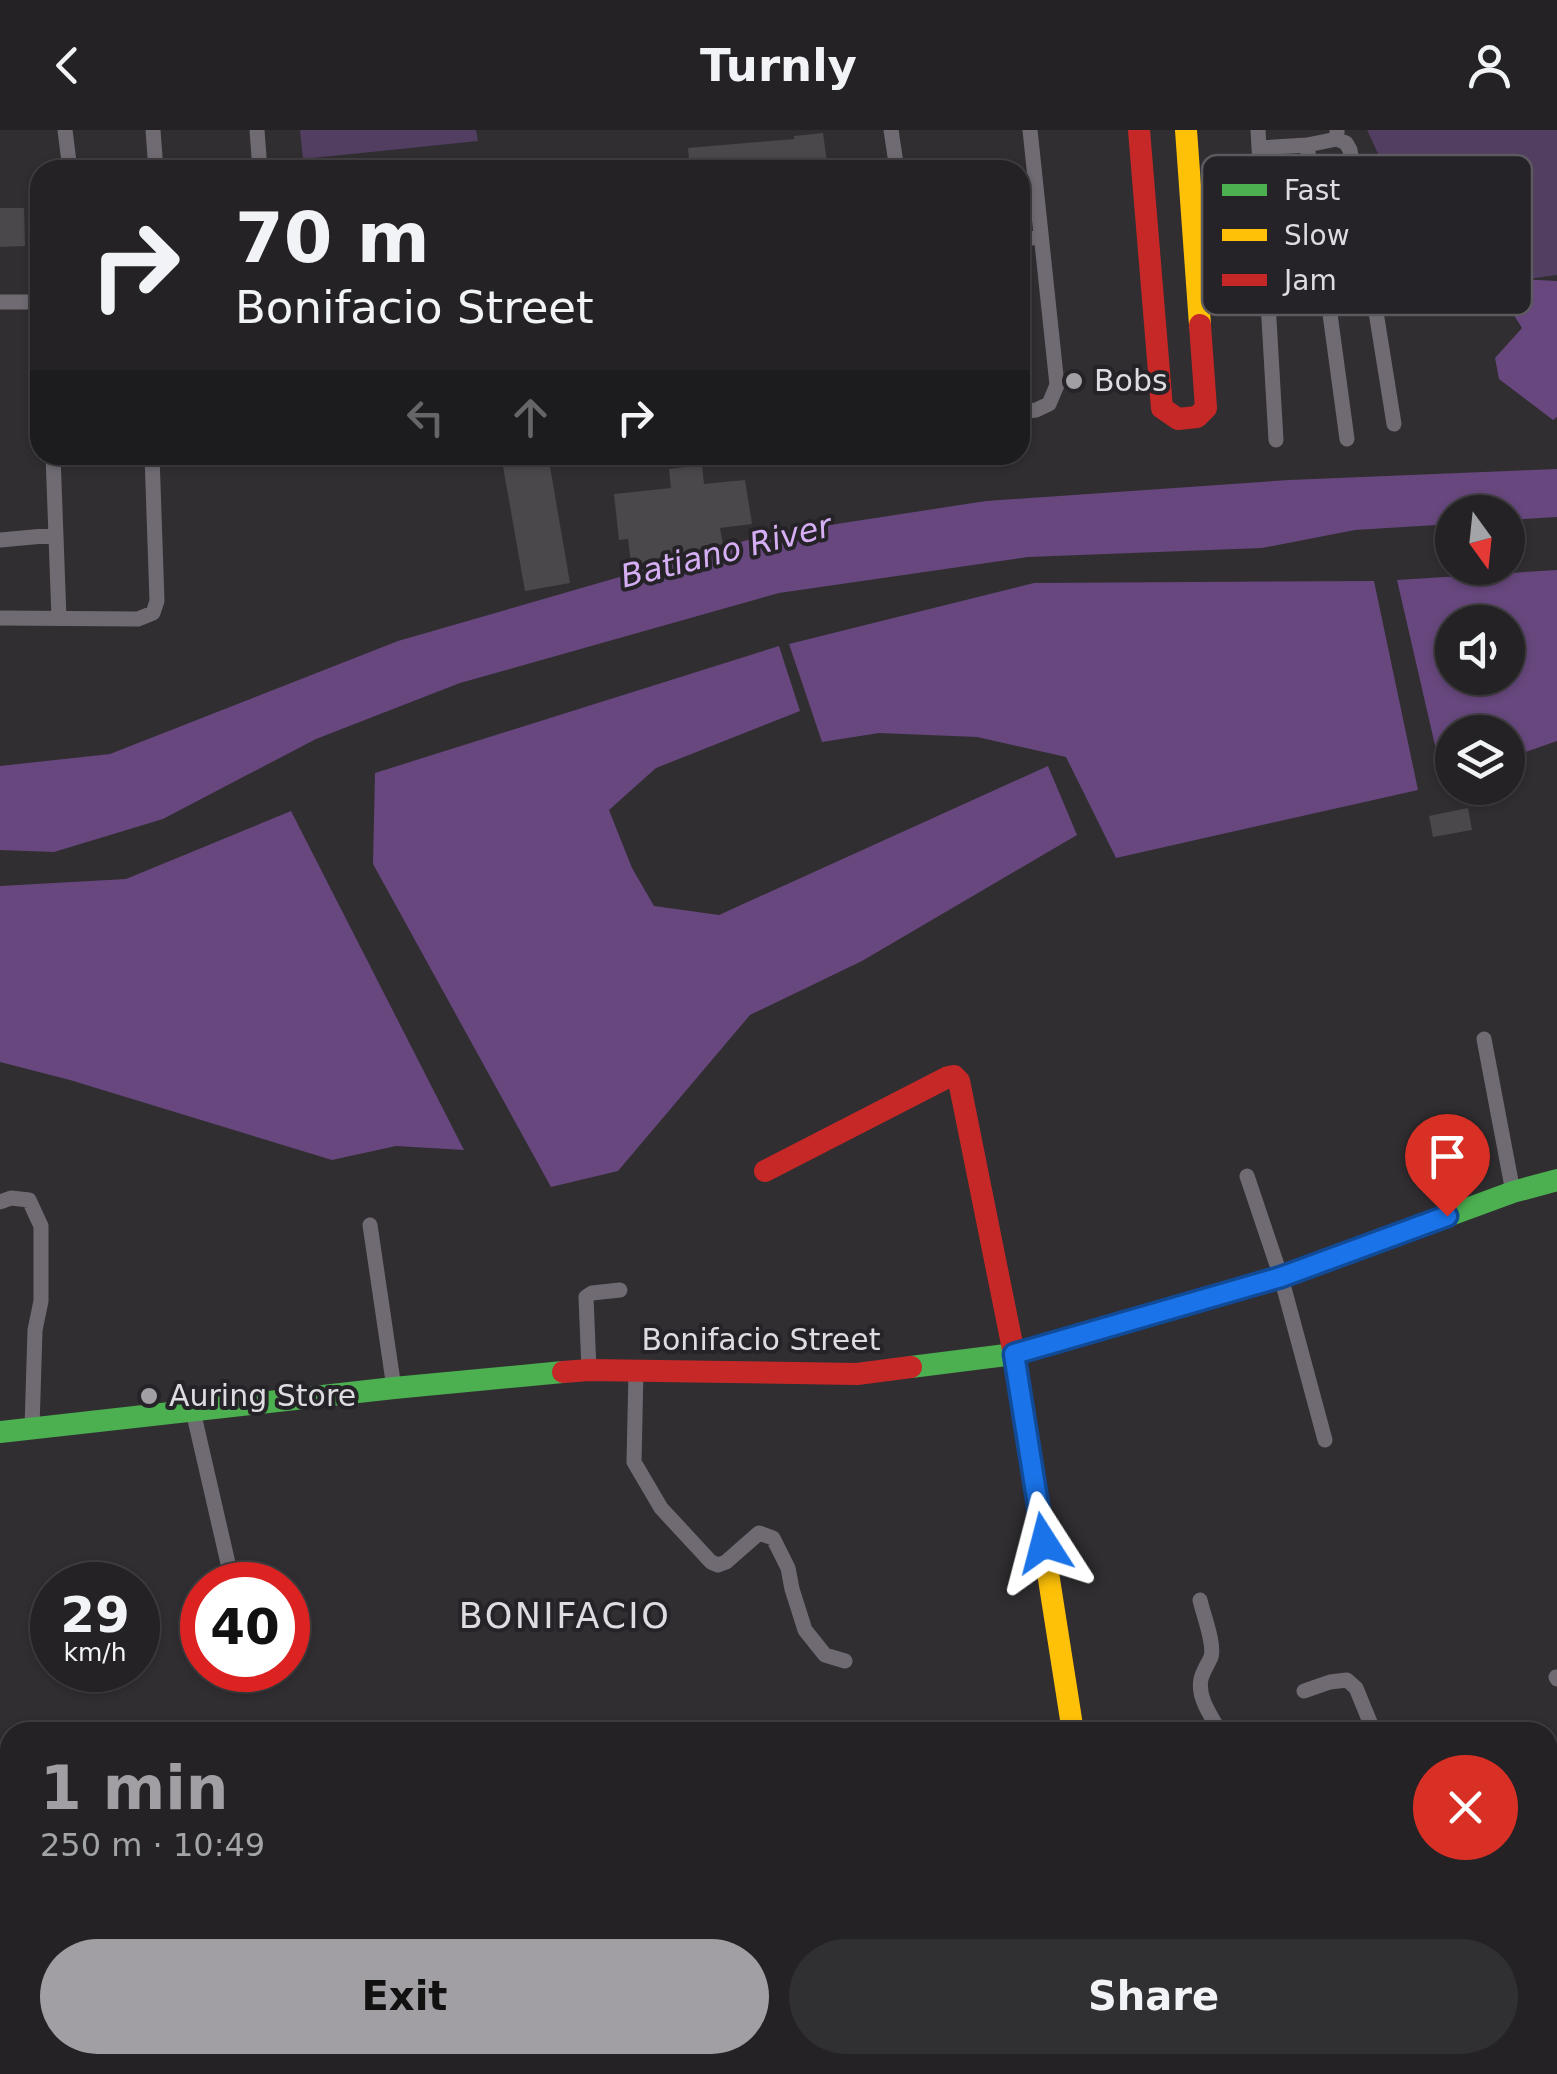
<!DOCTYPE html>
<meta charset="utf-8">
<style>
:root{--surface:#242225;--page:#302f32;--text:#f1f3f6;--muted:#a3a4a7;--line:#413f42;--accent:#a19fa3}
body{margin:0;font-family:"DejaVu Sans",sans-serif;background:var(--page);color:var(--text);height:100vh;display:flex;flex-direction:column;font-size:38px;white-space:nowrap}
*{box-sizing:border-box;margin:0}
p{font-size:32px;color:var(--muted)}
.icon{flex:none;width:55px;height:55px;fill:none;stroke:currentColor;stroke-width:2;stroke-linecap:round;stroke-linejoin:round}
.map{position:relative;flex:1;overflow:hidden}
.side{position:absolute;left:0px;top:1592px;width:1558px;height:352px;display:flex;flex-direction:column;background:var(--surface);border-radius:30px 30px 0 0;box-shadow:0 2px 8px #0004,0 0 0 2px var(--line)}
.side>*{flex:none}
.hud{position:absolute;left:30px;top:30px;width:1000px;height:305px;border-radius:30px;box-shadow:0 2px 8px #0004,0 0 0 2px var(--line);background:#242225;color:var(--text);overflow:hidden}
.needle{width:65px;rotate:165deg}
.fabs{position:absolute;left:1435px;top:365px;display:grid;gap:20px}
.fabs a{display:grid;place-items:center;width:90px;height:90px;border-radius:50%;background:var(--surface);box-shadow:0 2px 8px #0004,0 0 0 2px var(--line);font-size:50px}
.speed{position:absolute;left:30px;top:1432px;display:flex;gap:20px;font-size:50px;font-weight:700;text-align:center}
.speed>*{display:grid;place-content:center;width:130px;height:130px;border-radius:50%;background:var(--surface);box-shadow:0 2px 8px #0004,0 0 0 2px var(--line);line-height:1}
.speed small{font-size:25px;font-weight:400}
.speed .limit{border:15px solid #d22;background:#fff;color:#111}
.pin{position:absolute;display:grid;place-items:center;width:85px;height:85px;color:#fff;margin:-102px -42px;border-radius:50% 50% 50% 0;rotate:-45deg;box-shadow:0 0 10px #0007}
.pin .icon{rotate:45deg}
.me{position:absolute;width:110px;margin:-55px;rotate:351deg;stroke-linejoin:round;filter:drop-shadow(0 0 8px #0008)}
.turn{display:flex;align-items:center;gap:35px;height:210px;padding:0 40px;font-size:45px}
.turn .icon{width:130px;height:130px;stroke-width:2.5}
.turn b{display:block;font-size:70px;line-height:85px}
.lanes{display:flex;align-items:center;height:95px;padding:0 40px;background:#0003;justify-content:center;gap:50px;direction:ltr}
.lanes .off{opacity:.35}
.round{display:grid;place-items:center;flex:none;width:105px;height:105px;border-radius:52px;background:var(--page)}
.summary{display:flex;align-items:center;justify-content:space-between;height:170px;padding:0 40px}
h1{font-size:60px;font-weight:700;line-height:75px;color:var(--accent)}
.primary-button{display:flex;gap:20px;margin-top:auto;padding:20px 40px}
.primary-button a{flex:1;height:115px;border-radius:60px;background:var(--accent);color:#111;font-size:40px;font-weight:700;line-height:115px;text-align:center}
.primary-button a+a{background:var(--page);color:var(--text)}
header{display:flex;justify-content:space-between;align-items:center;height:130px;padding:0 40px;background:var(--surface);font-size:45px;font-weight:700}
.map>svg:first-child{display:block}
.green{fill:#523e60}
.water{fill:#67477d;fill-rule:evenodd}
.building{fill:#4a484b}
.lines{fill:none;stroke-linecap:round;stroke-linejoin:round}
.street{stroke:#706b73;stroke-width:15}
.fast{stroke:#4caf50;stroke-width:22}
.slow{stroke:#ffc107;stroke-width:22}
.jam{stroke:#c62828;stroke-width:22}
.route-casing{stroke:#114b97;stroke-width:25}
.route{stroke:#1a73e8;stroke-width:18}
.poi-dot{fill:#a19fa3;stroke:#262328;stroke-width:4}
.labels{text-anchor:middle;stroke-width:8;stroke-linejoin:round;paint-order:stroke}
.poi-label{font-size:30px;fill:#dedce0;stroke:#262328;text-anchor:start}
.street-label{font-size:30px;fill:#dedce0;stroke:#262328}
.water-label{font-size:32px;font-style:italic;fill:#d5aef3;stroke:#262328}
.quarter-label{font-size:35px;letter-spacing:2.5px;fill:#dedce0;stroke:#262328}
.key{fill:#262328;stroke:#5d5a5f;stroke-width:2.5}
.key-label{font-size:28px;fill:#dedce0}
</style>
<header><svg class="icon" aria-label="back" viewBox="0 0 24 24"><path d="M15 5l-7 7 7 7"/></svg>Turnly<svg class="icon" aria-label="person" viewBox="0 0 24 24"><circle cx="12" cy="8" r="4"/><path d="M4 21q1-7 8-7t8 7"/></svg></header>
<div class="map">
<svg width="1557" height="1944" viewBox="0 0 1557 1944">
<rect width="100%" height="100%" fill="#302e31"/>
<path class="green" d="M 300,0 L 476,0 L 478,11 L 303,29 Z
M 1367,0 L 1557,0 L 1557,145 L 1442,161 Z"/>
<path class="water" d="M 1503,148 L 1557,151 L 1557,287 L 1553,290 L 1499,249 L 1495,228 L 1522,198 L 1505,171 Z
M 1557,339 L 1557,387 L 1508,390 L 1508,382 L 1452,382 L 1452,394 L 1355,400 L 1262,418 L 1028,427 L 779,463 L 460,553 L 316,609 L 163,689 L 54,722 L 0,720 L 0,636 L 110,624 L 398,511 L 765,405 L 986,371 L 1289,350 Z
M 1557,440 L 1557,611 L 1508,628 L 1508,602 L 1452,602 L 1452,646 L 1443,650 L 1397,450 ZM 1508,492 L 1508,548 L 1452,548 L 1452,492 Z
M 1374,451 L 1418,660 L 1116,728 L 1066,627 L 977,607 L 879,603 L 822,612 L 789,514 L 1034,453 Z
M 779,516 L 800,581 L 656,638 L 609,680 L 632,738 L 654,776 L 719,785 L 1048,636 L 1077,705 L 862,831 L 750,885 L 618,1041 L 551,1057 L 373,734 L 375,643 Z
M 291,681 L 464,1020 L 396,1016 L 332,1030 L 70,950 L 0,932 L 0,756 L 126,749 Z"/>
<path class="building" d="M 823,3 L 828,40 L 690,40 L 688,18 L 794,9 L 794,6 Z
M 0,78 L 24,78 L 25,116 L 0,117 Z
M 501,325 L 548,325 L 570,453 L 525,461 Z
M 702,335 L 704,354 L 745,350 L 752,394 L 720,398 L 723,414 L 632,440 L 628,409 L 619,410 L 614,364 L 671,358 L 669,339 Z
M 1468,678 L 1472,700 L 1433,707 L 1429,686 Z"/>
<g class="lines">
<path class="street" d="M 65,0 L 70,40
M 153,0 L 156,40
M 257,0 L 260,40
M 891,0 L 897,40
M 1258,0 L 1276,310
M 1337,0 L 1337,9 L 1346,13 L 1350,20 L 1394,294
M 1307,15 L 1347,309
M 1259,18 L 1307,15 L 1337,9
M 1020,109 L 1041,107
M 0,172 L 40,172
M 1020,282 L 1036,280 L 1049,274 L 1057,255 L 1030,0
M 53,325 L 59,488
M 0,410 L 55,405
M 0,488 L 138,489 L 153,483 L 157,471 L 152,325
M 1484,909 L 1513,1062
M 1247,1046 L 1281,1147 L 1325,1310
M 0,1072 L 11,1068 L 29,1070 L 41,1096 L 41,1171 L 35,1200 L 32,1298
M 370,1095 L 394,1258
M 589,1240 L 586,1167 L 592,1163 L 620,1160
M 636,1241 L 634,1332 L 661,1378 L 711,1432 L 718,1435 L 726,1432 L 759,1403 L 773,1408 L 788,1438 L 792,1459 L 805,1500 L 825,1525 L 845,1531
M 193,1281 L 233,1455
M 1200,1470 C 1203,1484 1215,1514 1211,1527 C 1208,1534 1203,1541 1201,1549 C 1197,1568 1212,1587 1220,1602
M 1556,1547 L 1557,1549
M 1304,1561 L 1330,1552 L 1347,1550 L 1356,1558 L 1374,1602
M 1548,1800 L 1557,1796
M 475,1935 L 478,1944
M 544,1935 L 547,1944
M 634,1935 L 636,1944
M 1126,1935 L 1127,1944
M 1386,1944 L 1397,1935"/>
<path class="fast" d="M 911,1237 L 1014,1224 L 1281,1147 L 1513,1062 L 1557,1050
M 0,1302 L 394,1258 L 563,1242"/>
<path class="slow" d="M 1186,0 L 1200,195
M 1024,1290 L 1073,1602"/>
<path class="jam" d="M 1139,0 L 1162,278 L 1178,289 L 1197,287 L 1206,278 L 1200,195
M 765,1041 L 948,947 L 954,946 L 959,951 L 1014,1224 L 1024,1290
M 563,1242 L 589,1240 L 857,1244 L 911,1237"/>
</g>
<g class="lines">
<g class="route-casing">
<path id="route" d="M 1044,1413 L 1014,1224 L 1281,1147 L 1447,1086"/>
</g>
<use href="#route" class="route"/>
</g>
<g class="poi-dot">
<circle cx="1074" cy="251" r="10"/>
<circle cx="149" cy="1266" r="10"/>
</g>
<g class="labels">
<g class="poi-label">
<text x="1094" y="261">Bobs</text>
<text x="169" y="1276">Auring Store</text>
</g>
<g class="street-label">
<text x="761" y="1220">Bonifacio Street</text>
</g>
<g class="water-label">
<text transform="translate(726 421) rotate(-14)" y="11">Batiano River</text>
</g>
<g class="quarter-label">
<text x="565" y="1498">BONIFACIO</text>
</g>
</g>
<rect x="1202" y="25" width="330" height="160" rx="15" class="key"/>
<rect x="1222" y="54" width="45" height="12" fill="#4caf50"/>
<rect x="1222" y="99" width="45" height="12" fill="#ffc107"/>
<rect x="1222" y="144" width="45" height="12" fill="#c62828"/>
<g class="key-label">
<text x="1284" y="70">Fast</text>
<text x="1284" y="115">Slow</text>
<text x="1284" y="160">Jam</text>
</g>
</svg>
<div class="fabs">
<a><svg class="needle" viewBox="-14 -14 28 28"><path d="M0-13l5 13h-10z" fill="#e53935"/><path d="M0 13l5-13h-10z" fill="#a3a4a7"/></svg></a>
<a><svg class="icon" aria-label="sound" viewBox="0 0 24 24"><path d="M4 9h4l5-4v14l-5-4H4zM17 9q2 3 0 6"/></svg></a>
<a><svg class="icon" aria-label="layers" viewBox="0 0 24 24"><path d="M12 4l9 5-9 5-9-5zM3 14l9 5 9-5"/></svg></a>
</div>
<div class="speed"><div>29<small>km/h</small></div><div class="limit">40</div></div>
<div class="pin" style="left:1447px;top:1086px;background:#d93025"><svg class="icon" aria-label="arrive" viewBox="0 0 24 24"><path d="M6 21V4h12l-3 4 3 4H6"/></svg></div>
<svg class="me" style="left:1044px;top:1413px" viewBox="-20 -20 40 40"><path d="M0-17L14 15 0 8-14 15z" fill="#1a73e8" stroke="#fff" stroke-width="4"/></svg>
<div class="hud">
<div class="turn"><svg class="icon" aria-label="right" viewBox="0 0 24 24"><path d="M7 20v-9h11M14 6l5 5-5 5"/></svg><div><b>70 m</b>Bonifacio Street</div></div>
<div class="lanes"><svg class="icon off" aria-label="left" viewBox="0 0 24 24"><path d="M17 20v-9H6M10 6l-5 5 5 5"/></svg><svg class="icon off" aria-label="ahead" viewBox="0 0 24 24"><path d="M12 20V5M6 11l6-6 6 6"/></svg><svg class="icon" aria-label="right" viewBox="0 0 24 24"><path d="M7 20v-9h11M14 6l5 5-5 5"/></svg></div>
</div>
<section class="side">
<div class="summary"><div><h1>1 min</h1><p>250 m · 10:49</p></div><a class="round" style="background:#d93025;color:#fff"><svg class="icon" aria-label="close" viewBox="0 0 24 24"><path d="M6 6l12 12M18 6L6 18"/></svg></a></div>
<div class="primary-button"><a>Exit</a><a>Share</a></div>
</section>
</div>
